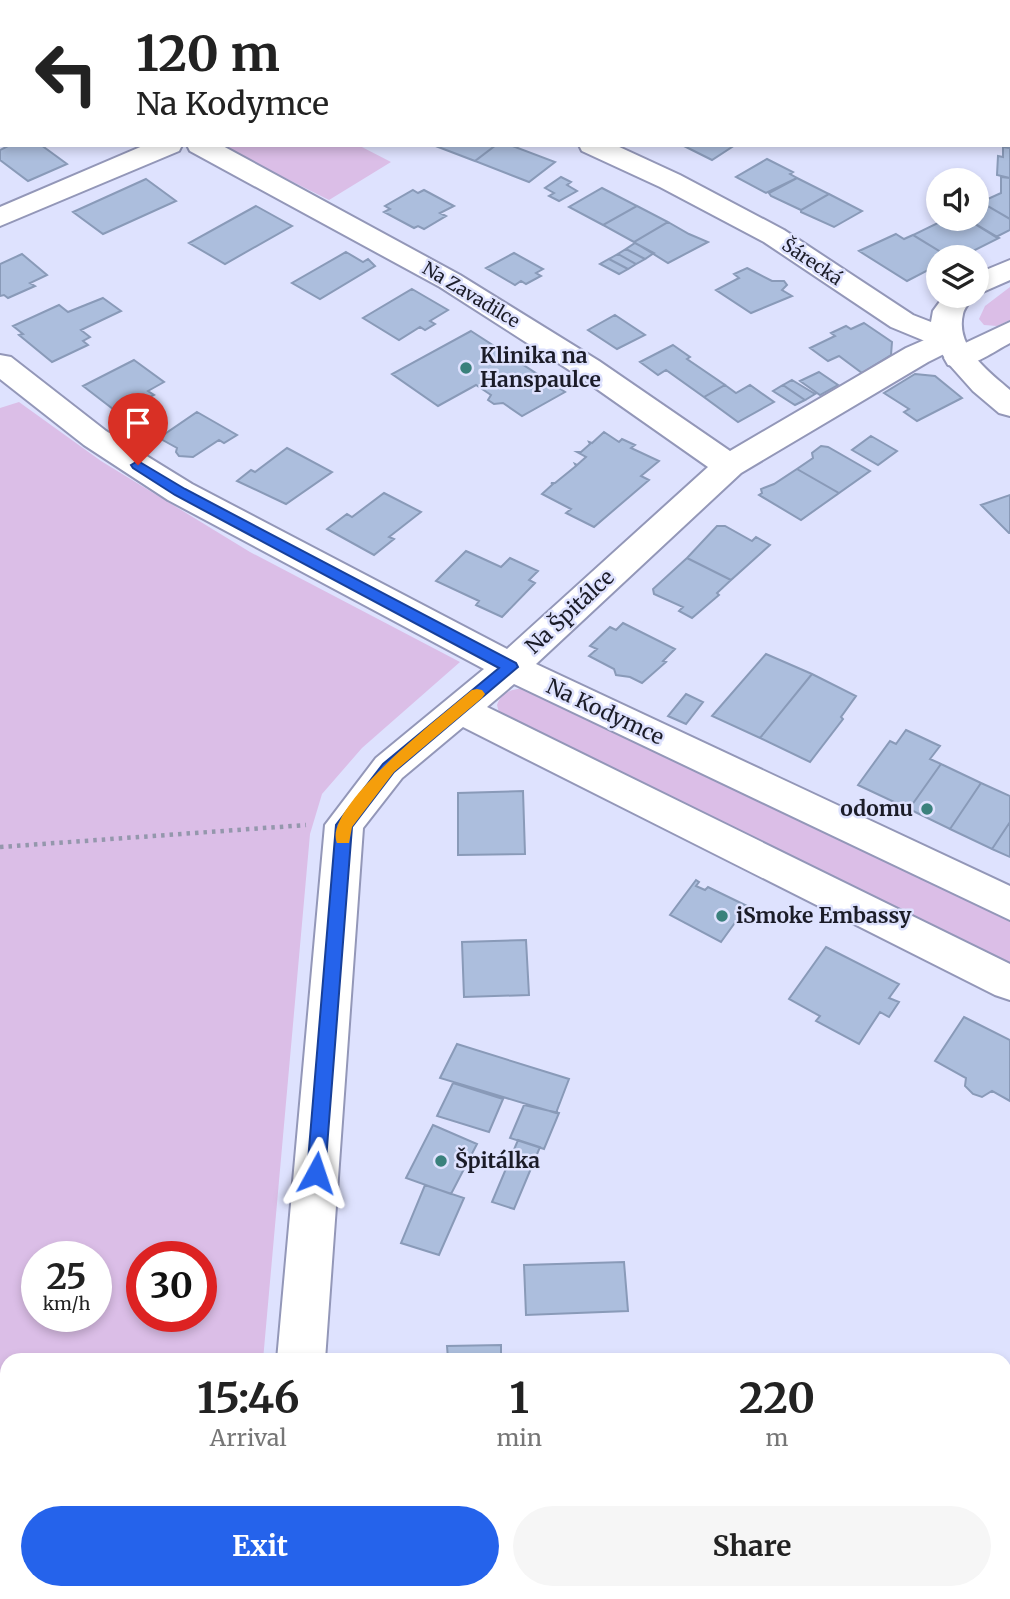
<!DOCTYPE html>
<meta charset="utf-8">
<style>
:root{--surface:#fff;--page:#f6f6f6;--text:#222;--muted:#767676;--accent:#2563eb}
body{margin:0;font-family:Merriweather,serif;background:var(--page);color:var(--text);height:100vh;display:flex;flex-direction:column;font-size:26px;white-space:nowrap}
*{box-sizing:border-box;margin:0}
p{font-size:23px;color:var(--muted)}
.icon{flex:none;width:38px;height:38px;fill:none;stroke:currentColor;stroke-width:2;stroke-linecap:round;stroke-linejoin:round}
.map{position:relative;flex:1;overflow:hidden}
.details{position:absolute;left:0px;top:1353px;width:1012px;height:247px;display:flex;flex-direction:column;background:var(--surface);border-radius:21px 21px 0 0;box-shadow:0 4px 10px #0003}
.details>*{flex:none}
.banner{position:absolute;left:0px;top:0px;width:1012px;height:147px;box-shadow:0 4px 10px #0003;background:#fff;color:var(--text);overflow:hidden}
.fabs{position:absolute;left:926px;top:168px;display:grid;gap:14px}
.fabs a{display:grid;place-items:center;width:63px;height:63px;border-radius:50%;background:var(--surface);box-shadow:0 4px 10px #0003;font-size:35px}
.speed{position:absolute;left:21px;top:1241px;display:flex;gap:14px;font-size:35px;font-weight:700;text-align:center}
.speed>*{display:grid;place-content:center;width:91px;height:91px;border-radius:50%;background:var(--surface);box-shadow:0 4px 10px #0003;line-height:1}
.speed small{font-size:18px;font-weight:400}
.speed .limit{border:10px solid #d22;background:#fff;color:#111}
.pin{position:absolute;display:grid;place-items:center;width:60px;height:60px;color:#fff;margin:-72px -30px;border-radius:50% 50% 50% 0;rotate:-45deg;box-shadow:0 0 7px #0007}
.pin .icon{rotate:45deg}
.me{position:absolute;width:77px;margin:-38px;rotate:5deg;stroke-linejoin:round;filter:drop-shadow(0 0 5px #0008)}
.turn{display:flex;align-items:center;gap:24px;height:147px;padding:0 21px;font-size:32px}
.turn .icon{width:91px;height:91px;stroke-width:2.5}
.turn b{display:block;font-size:49px;line-height:60px}
.eta{display:flex;justify-content:space-evenly;align-items:center;height:119px;text-align:center}
.eta b{font-size:42px;font-weight:700;line-height:49px}
.primary-button{display:flex;gap:14px;margin-top:auto;padding:14px 21px}
.primary-button a{flex:1;height:80px;border-radius:42px;background:var(--accent);color:#fff;font-size:28px;font-weight:700;line-height:80px;text-align:center}
.primary-button a+a{background:var(--page);color:var(--text)}
.map>svg:first-child{display:block}
.built{fill:#d2d6f8}
.green{fill:#dbbee7;fill-rule:evenodd}
.building{fill:#acbedd;stroke:#899ab8;stroke-width:2}
.lines{fill:none;stroke-linecap:round;stroke-linejoin:round}
.street-casing{stroke:#9397b8;stroke-width:4}
.secondary-casing{stroke:#9397b8;stroke-width:4}
.path{stroke:#9497ac;stroke-width:4.5;stroke-dasharray:3.5 5;stroke-linecap:butt}
.street{fill:#fff;fill-rule:evenodd}
.secondary{fill:#fff;fill-rule:evenodd}
.route{fill:#2563eb;stroke:#184099;stroke-width:2}
.slow{fill:#f59e0b}
.poi-dot{fill:#3a817c;stroke:#dee2fe;stroke-width:2.5}
.labels{text-anchor:middle;stroke-width:5;stroke-linejoin:round;paint-order:stroke}
.far-street-label{font-size:18px;fill:#1b1c28;stroke:#dee2fe}
.poi-label{font-size:21px;font-weight:bold;fill:#1b1c28;stroke:#dee2fe;text-anchor:start}
.street-label{font-size:21px;fill:#1b1c28;stroke:#dee2fe}
</style>
<div class="map">
<svg width="1010" height="1599" viewBox="0 0 1010 1599">
<rect width="100%" height="100%" fill="#dee2fe"/>
<path class="built" d="M 1010,1478 L 1010,1599 L 983,1599 L 983,1593 L 1004,1592 L 1004,1502 Z"/>
<path class="green" d="M 219,145 L 358,145 L 391,162 L 329,200 Z
M 1010,287 L 1010,320 L 997,326 L 984,325 L 979,319 L 985,306 Z
M 19,402 L 101,461 L 250,552 L 460,662 L 362,748 L 322,794 L 310,834 L 263,1360 L 7,1360 L 7,1592 L 243,1593 L 242,1599 L 0,1599 L 0,408 ZM 37,1256 L 96,1256 L 96,1316 L 37,1316 ZM 142,1256 L 201,1256 L 201,1316 L 142,1316 Z
M 525,688 L 1010,917 L 1010,971 L 500,716 L 497,705 C 501,692 512,689 525,688 Z"/>
<path class="building" d="M 10,145 L 41,145 L 67,164 L 28,181 L 0,160 L 0,150 Z
M 433,145 L 496,145 L 475,161 Z
M 496,145 L 510,145 L 555,162 L 529,182 L 475,161 Z
M 682,145 L 735,145 L 712,160 Z
M 1003,147 L 1010,148 L 1010,178 L 997,175 L 998,156 L 1003,157 Z
M 767,159 L 793,172 L 790,174 L 797,178 L 766,193 L 736,177 Z
M 561,177 L 571,182 L 567,185 L 577,191 L 559,201 L 549,196 L 554,193 L 545,188 Z
M 1001,177 L 1010,178 L 1010,219 L 981,202 L 1001,193 Z
M 797,178 L 829,194 L 801,210 L 771,196 L 769,193 Z
M 146,179 L 176,201 L 103,234 L 73,212 Z
M 602,188 L 637,206 L 603,225 L 569,207 Z
M 413,190 L 418,193 L 424,190 L 454,206 L 440,213 L 446,216 L 424,229 L 418,226 L 414,228 L 384,212 L 390,209 L 385,206 Z
M 829,194 L 862,211 L 834,227 L 801,212 L 801,210 Z
M 981,202 L 1010,219 L 1010,230 L 996,237 L 967,219 L 976,219 L 976,204 Z
M 256,206 L 292,226 L 225,264 L 189,243 Z
M 637,206 L 668,222 L 634,242 L 603,225 Z
M 946,219 L 967,219 L 999,238 L 961,257 L 949,257 L 913,235 Z
M 668,222 L 689,234 L 708,242 L 668,263 L 634,242 Z
M 896,234 L 904,239 L 913,235 L 949,257 L 938,257 L 938,265 L 907,281 L 859,251 Z
M 635,243 L 654,253 L 645,259 L 626,249 Z
M 626,249 L 645,259 L 636,264 L 618,254 Z
M 346,252 L 363,262 L 368,259 L 375,266 L 320,299 L 292,283 Z
M 514,253 L 543,269 L 536,273 L 541,276 L 526,284 L 521,281 L 515,285 L 486,268 Z
M 22,254 L 47,275 L 30,283 L 35,286 L 8,298 L 4,295 L 0,296 L 0,264 Z
M 618,254 L 636,264 L 628,269 L 609,259 Z
M 609,259 L 628,269 L 619,274 L 600,264 Z
M 747,268 L 772,281 L 784,281 L 787,285 L 782,290 L 792,296 L 751,313 L 716,290 L 739,278 L 734,274 Z
M 412,289 L 448,310 L 430,321 L 435,324 L 425,330 L 420,327 L 399,340 L 363,318 Z
M 103,298 L 121,311 L 81,330 L 90,337 L 83,341 L 88,345 L 52,362 L 19,335 L 23,334 L 13,326 L 59,305 L 68,312 Z
M 615,315 L 645,335 L 617,349 L 588,330 Z
M 864,323 L 892,342 L 891,355 L 862,373 L 839,356 L 828,361 L 810,348 L 835,336 L 831,333 L 846,326 L 851,329 Z
M 471,331 L 565,392 L 522,416 L 503,403 L 494,404 L 488,400 L 491,395 L 476,385 L 438,406 L 392,374 Z
M 673,345 L 690,357 L 687,359 L 725,385 L 704,397 L 666,370 L 658,375 L 640,362 Z
M 134,360 L 164,382 L 148,391 L 154,395 L 130,407 L 124,403 L 113,409 L 83,386 Z
M 819,372 L 838,385 L 820,395 L 800,381 Z
M 915,374 L 935,376 L 962,398 L 917,421 L 904,412 L 909,409 L 884,393 Z
M 792,380 L 815,394 L 805,400 L 783,385 Z
M 725,385 L 736,393 L 750,385 L 774,402 L 738,422 L 704,397 Z
M 783,385 L 805,400 L 795,405 L 773,391 Z
M 197,412 L 237,435 L 224,443 L 219,440 L 193,457 L 179,456 L 176,452 L 177,448 L 159,438 Z
M 604,432 L 619,442 L 622,439 L 635,445 L 631,448 L 659,461 L 641,476 L 649,480 L 594,527 L 566,513 L 571,509 L 542,494 L 553,484 L 551,483 L 555,483 L 576,466 L 575,464 L 577,465 L 586,457 L 577,452 L 581,452 L 590,444 L 589,442 L 592,443 Z
M 871,436 L 897,451 L 878,465 L 852,450 Z
M 821,446 L 828,447 L 870,471 L 839,493 L 797,469 L 813,458 L 812,453 Z
M 287,448 L 332,472 L 286,504 L 237,481 L 251,470 L 255,472 Z
M 797,469 L 839,493 L 801,520 L 759,495 L 762,493 L 761,489 L 774,484 Z
M 384,493 L 421,512 L 389,537 L 394,539 L 374,555 L 327,529 L 347,514 L 352,517 Z
M 1010,495 L 1010,533 L 1009,533 L 981,505 Z
M 717,526 L 725,526 L 752,541 L 756,537 L 770,545 L 731,580 L 687,558 Z
M 466,551 L 501,567 L 510,558 L 538,571 L 529,580 L 535,583 L 502,617 L 476,605 L 479,601 L 436,581 Z
M 687,558 L 731,580 L 717,593 L 719,595 L 692,618 L 679,611 L 683,607 L 654,594 L 653,589 Z
M 623,623 L 675,649 L 663,661 L 666,662 L 642,683 L 630,677 L 616,675 L 614,669 L 589,656 L 597,649 L 590,646 L 610,627 L 616,630 Z
M 766,654 L 812,674 L 760,738 L 712,716 Z
M 812,674 L 856,696 L 841,717 L 843,719 L 810,762 L 760,738 Z
M 686,694 L 703,702 L 686,724 L 668,716 Z
M 906,730 L 940,746 L 930,759 L 941,764 L 909,809 L 858,785 L 890,741 L 896,744 Z
M 941,764 L 981,783 L 950,829 L 909,809 Z
M 981,783 L 1010,796 L 1010,822 L 992,849 L 950,829 Z
M 523,791 L 525,854 L 458,855 L 458,793 Z
M 1010,822 L 1010,857 L 992,849 Z
M 696,880 L 699,882 L 696,886 L 705,890 L 708,887 L 747,906 L 721,942 L 670,915 Z
M 526,940 L 529,995 L 464,997 L 462,942 Z
M 826,947 L 899,984 L 889,998 L 899,1002 L 889,1017 L 880,1012 L 859,1044 L 816,1021 L 820,1016 L 789,999 Z
M 964,1017 L 1010,1040 L 1010,1101 L 992,1091 L 982,1097 L 973,1094 L 965,1086 L 966,1078 L 935,1061 Z
M 457,1044 L 569,1079 L 556,1113 L 440,1078 Z
M 453,1083 L 503,1099 L 489,1132 L 437,1116 Z
M 524,1105 L 559,1113 L 544,1149 L 510,1138 Z
M 433,1125 L 477,1144 L 451,1194 L 406,1178 Z
M 518,1140 L 540,1147 L 514,1209 L 492,1202 Z
M 425,1185 L 464,1198 L 439,1255 L 401,1243 Z
M 624,1262 L 628,1311 L 526,1315 L 524,1265 Z
M 501,1345 L 501,1360 L 395,1360 L 448,1359 L 447,1346 Z
M 406,1592 L 591,1592 L 591,1599 L 405,1599 Z"/>
<g class="lines">
<g class="street-casing">
<path id="street" d="M 57,0 L 81,0 L 56,2 Z
M 596,0 L 620,0 L 620,2 L 596,2 Z
M 145,145 L 182,145 L 179,151 L 0,226 L 0,207 Z
M 187,145 L 221,145 L 460,275 L 599,361 L 730,451 L 906,348 L 938,334 L 949,331 L 960,334 L 964,340 L 961,345 L 1010,322 L 1010,343 C 991,353 970,370 948,365 L 944,358 L 948,352 L 928,362 L 741,473 L 536,664 L 1010,886 L 1010,920 L 514,684 L 487,707 L 1010,964 L 1010,1000 L 995,995 L 463,727 L 402,778 L 363,828 L 325,1360 L 277,1360 L 325,825 L 376,758 L 484,669 L 168,500 L 84,445 L 0,379 L 0,355 L 11,357 L 106,431 L 192,484 L 507,649 L 708,467 L 577,375 L 440,287 L 190,151 Z
M 256,1592 L 308,1592 L 308,1599 L 256,1599 Z"/>
</g>
<g class="secondary-casing">
<path id="secondary" d="M 0,34 L 2,34 L 2,50 L 0,50 Z
M 579,145 L 615,145 L 680,175 L 784,230 L 913,315 L 931,322 L 933,311 L 944,296 L 974,296 C 970,302 964,308 963,314 C 955,347 988,371 1010,390 L 1010,416 L 999,413 L 973,391 L 948,363 L 937,346 L 891,327 L 764,242 L 660,187 L 582,151 Z
M 1010,260 L 1010,280 L 976,295 L 976,274 Z"/>
</g>
<path class="path" d="M 0,847 L 306,825"/>
<use href="#street" class="street"/>
<use href="#secondary" class="secondary"/>
</g>
<path class="route" d="M 138,461 L 185,489 L 516,663 L 518,667 L 394,772 L 352,827 L 325,1173 L 323,1178 L 316,1181 L 309,1178 L 307,1173 L 336,825 L 383,764 L 499,668 L 175,495 L 133,468 L 131,465 Z"/>
<path class="slow" d="M 477,689 L 482,690 L 485,694 L 482,698 L 394,772 L 352,827 L 349,843 L 337,843 C 321,808 446,712 472,690 Z"/>
<g class="poi-dot">
<circle cx="466" cy="368" r="7"/>
<circle cx="927" cy="809" r="7"/>
<circle cx="722" cy="916" r="7"/>
<circle cx="441" cy="1161" r="7"/>
</g>
<g class="labels">
<g class="far-street-label">
<text transform="translate(812 262) rotate(34)" y="6">Šárecká</text>
<text transform="translate(471 295) rotate(31)" y="6">Na Zavadilce</text>
</g>
<g class="poi-label">
<text x="480" y="363">Klinika na<tspan x="480" dy="24">Hanspaulce</tspan></text>
<text x="913" y="816" text-anchor="end">odomu</text>
<text x="736" y="923">iSmoke Embassy</text>
<text x="455" y="1168">Špitálka</text>
</g>
<g class="street-label">
<text transform="translate(570 612) rotate(-43)" y="7">Na Špitálce</text>
<text transform="translate(605 712) rotate(25)" y="7">Na Kodymce</text>
</g>
</g>
</svg>
<div class="fabs">
<a><svg class="icon" aria-label="sound" viewBox="0 0 24 24"><path d="M4 9h4l5-4v14l-5-4H4zM17 9q2 3 0 6"/></svg></a>
<a><svg class="icon" aria-label="layers" viewBox="0 0 24 24"><path d="M12 4l9 5-9 5-9-5zM3 14l9 5 9-5"/></svg></a>
</div>
<div class="speed"><div>25<small>km/h</small></div><div class="limit">30</div></div>
<div class="pin" style="left:138px;top:465px;background:#d93025"><svg class="icon" aria-label="arrive" viewBox="0 0 24 24"><path d="M6 21V4h12l-3 4 3 4H6"/></svg></div>
<svg class="me" style="left:316px;top:1173px" viewBox="-20 -20 40 40"><path d="M0-17L14 15 0 8-14 15z" fill="#2563eb" stroke="#fff" stroke-width="4"/></svg>
<div class="banner">
<div class="turn"><svg class="icon" aria-label="left" viewBox="0 0 24 24"><path d="M17 20v-9H6M10 6l-5 5 5 5"/></svg><div><b>120 m</b>Na Kodymce</div></div>
</div>
<section class="details">
<div class="eta">
<div><b>15:46</b><p>Arrival</p></div>
<div><b>1</b><p>min</p></div>
<div><b>220</b><p>m</p></div>
</div>
<div class="primary-button"><a>Exit</a><a>Share</a></div>
</section>
</div>
